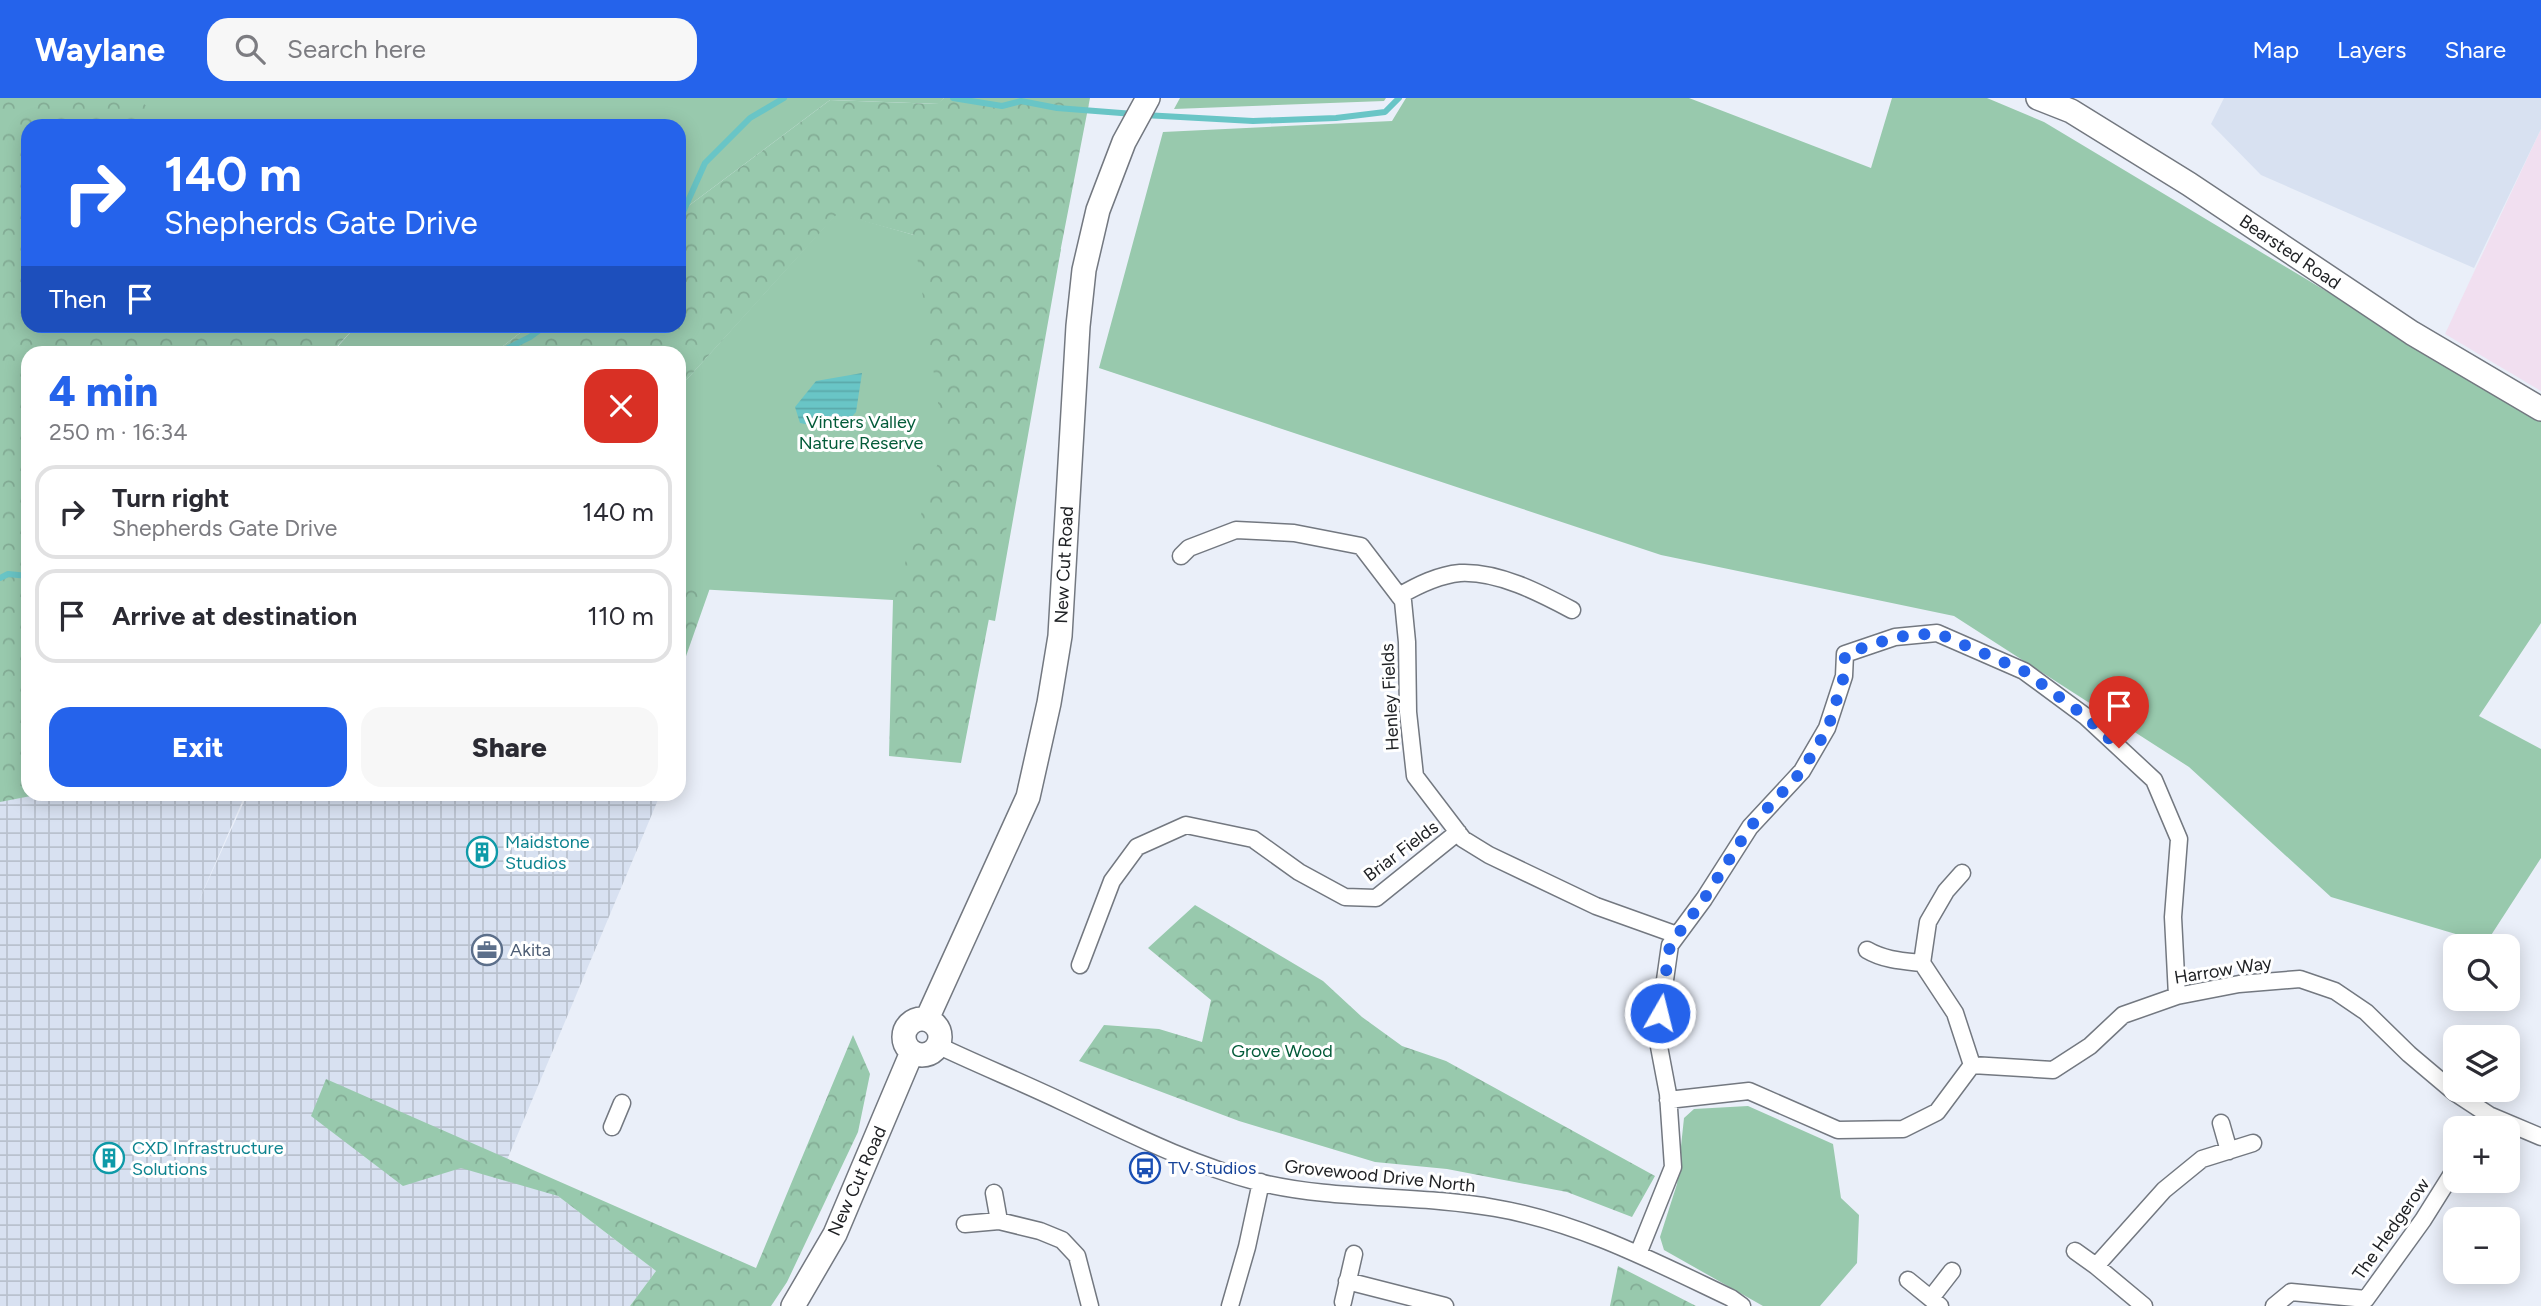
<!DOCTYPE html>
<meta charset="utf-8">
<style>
:root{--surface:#fff;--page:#f7f7f7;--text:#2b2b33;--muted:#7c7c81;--line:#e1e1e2;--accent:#2563eb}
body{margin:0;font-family:Figtree,sans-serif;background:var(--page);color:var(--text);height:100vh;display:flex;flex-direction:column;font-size:26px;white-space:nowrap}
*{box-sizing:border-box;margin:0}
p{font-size:23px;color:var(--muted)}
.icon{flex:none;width:38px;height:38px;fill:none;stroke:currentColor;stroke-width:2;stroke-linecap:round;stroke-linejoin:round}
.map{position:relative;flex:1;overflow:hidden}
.side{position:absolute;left:21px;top:248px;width:665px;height:455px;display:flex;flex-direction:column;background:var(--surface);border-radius:21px;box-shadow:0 4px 18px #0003}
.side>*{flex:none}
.guide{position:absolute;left:21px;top:21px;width:665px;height:214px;border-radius:21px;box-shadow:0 4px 18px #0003;background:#2563eb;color:#fff;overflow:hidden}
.controls{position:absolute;left:2443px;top:836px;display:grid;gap:14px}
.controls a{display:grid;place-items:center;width:77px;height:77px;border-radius:14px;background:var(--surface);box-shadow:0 4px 18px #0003;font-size:35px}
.pin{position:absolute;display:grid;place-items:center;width:60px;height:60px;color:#fff;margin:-72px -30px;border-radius:50% 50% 50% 0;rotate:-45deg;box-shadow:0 0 7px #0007}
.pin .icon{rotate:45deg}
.me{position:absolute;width:77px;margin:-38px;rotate:8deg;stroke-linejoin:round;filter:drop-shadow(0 0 5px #0008)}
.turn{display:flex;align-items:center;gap:24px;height:147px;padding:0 28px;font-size:32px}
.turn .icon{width:91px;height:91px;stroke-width:2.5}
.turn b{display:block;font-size:49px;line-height:60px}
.then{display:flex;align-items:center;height:66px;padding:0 28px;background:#0003;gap:14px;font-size:26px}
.round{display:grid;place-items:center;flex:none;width:74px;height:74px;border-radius:21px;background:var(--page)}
.overview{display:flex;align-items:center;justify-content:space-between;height:119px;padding:0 28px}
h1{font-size:42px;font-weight:800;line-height:52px;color:var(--accent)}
.button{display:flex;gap:14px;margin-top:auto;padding:14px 28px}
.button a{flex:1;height:80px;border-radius:21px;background:var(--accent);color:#fff;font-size:28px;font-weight:800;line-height:80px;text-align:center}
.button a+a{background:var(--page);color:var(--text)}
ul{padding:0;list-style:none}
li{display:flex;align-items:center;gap:21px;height:94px;margin:0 14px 10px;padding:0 14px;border:4px solid var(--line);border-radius:21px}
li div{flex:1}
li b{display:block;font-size:26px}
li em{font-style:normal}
header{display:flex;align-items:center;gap:42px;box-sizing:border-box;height:98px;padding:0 35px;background:var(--accent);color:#fff}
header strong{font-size:33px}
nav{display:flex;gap:38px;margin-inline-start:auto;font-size:24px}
.search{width:490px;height:63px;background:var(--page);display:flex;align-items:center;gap:18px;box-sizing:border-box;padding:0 24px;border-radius:21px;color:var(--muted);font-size:26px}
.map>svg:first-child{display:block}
.industrial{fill:url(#industrial-grid)}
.education{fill:#f1dff0}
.built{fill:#d8e1f1}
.green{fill:#98c9ad}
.forest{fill:url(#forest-crowns)}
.water{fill:url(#water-rules)}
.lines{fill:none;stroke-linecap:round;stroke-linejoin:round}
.stream{stroke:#69c5c6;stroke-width:6}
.street-casing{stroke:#737880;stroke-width:19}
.secondary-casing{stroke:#737880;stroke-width:26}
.street{stroke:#fff;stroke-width:16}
.secondary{stroke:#fff;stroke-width:23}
.route{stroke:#2563eb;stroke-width:12;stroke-dasharray:0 21.6}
.labels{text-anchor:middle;stroke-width:6;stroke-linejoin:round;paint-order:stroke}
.street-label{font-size:18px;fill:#202225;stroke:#fff}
.park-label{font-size:18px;fill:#035b39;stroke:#fff}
.culture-label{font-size:18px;fill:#0d838f;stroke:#fff;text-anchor:start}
.service-label{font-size:18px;fill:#4e5e75;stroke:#fff;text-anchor:start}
.transit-label{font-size:18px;fill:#164399;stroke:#fff;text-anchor:start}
</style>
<header>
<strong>Waylane</strong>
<div class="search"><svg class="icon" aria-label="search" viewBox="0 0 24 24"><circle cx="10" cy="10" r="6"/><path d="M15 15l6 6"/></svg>Search here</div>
<nav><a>Map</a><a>Layers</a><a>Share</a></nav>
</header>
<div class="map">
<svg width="2541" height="1208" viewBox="0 0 2541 1208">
<defs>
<pattern id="industrial-grid" width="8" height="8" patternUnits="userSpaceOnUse" patternTransform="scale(1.75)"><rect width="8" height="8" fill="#d8e1f1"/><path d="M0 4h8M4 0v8" fill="none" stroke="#b9c1ce"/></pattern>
<pattern id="forest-crowns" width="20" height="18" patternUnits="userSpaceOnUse" patternTransform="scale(1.75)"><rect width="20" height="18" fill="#98c9ad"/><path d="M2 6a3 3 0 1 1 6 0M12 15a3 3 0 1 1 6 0" fill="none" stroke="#83ac95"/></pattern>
<pattern id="water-rules" width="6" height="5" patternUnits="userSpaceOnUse" patternTransform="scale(1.75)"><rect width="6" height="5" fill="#69c5c6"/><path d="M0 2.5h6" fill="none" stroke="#5ba9aa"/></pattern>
</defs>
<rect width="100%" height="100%" fill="#eaeff9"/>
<path class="industrial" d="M 28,696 L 245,697 L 197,807 L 247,697 L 660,697 L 507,1062 L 345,990 L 558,1098 L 656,1173 L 630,1208 L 0,1208 L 0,703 Z"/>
<path class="education" d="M 2541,31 L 2541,293 L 2445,236 Z"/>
<path class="built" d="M 2224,0 L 2541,0 L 2541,31 L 2474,170 L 2261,77 L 2211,26 Z"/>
<path class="green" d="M 0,0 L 944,0 L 939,6 L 830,2 L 679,115 L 679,28 L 28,28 L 28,256 Z
M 1180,0 L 1386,0 L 1384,3 L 1174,11 Z
M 1406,0 L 1689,0 L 1871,70 L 1892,0 L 1987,0 L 2044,24 L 2541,322 L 2541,525 L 2479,618 L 2541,651 L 2541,760 L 2486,845 L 2331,799 L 2189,669 L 1954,518 L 1661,457 L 1099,270 L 1163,34 L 1392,23 Z
M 837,115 L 914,137 L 1061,151 L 995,523 L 893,502 L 679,490 L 679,290 Z
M 356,228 L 529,228 L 494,255 L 331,256 Z
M 1748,1008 L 1833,1046 L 1841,1100 L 1859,1117 L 1857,1165 L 1820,1208 L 1763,1208 L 1664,1152 L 1660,1139 L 1677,1086 L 1684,1020 L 1694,1011 Z"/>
<path class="forest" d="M 0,0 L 138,0 L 167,28 L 28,28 L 28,228 L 356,228 L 331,255 L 28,256 L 28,696 L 36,697 L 0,704 Z
M 944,0 L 1090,0 L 961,665 L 889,658 L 893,502 L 944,346 L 914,137 L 837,116 L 679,290 L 679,256 L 494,255 L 529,228 L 679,228 L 679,115 L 830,2 L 938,6 Z
M 679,464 L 710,490 L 685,561 L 679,557 Z
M 1195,807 L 1323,883 L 1362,919 L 1402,948 L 1446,963 L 1655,1078 L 1632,1119 L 1567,1094 L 1447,1071 L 1375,1064 L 1239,1023 L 1079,963 L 1104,927 L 1159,931 L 1202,944 L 1211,902 L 1148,850 Z
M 853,937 L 870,976 L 858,1034 L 787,1184 L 771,1208 L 630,1208 L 656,1173 L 558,1098 L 461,1070 L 403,1088 L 311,1018 L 326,981 L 756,1170 Z
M 1618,1168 L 1696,1208 L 1610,1208 Z"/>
<path class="water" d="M 862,275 L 856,314 L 839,333 L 800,325 L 795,309 L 816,283 Z"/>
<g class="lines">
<path class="stream" d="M 953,0 L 1002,8 L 1021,3 L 1057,10 L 1134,16
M 1144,17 L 1253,23 L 1336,20 L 1385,14 L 1399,0
M 679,123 L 705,65 L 750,20 L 784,0
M 496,256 L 530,239 L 545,228
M 0,480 L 8,476 L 28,478"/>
<g class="street-casing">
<path id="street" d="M 1181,458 L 1189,450 L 1236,432 L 1294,435 L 1361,448 L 1403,503 L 1407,544 L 1408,614 L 1415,678 L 1463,741 L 1489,757 L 1596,808 L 1677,837
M 1399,498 C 1418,487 1438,477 1460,475 C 1498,473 1540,495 1572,512
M 1962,775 L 1946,793 L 1928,824 L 1922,865 L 1955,915 L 1972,967
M 1867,852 C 1884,862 1903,863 1922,865
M 1080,867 L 1112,783 L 1137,749 L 1186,727 L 1253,741 L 1299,774 L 1345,799 L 1376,800 L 1458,734
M 937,947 C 979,967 1021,984 1063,1004 C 1127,1034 1189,1066 1258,1084 C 1335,1103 1417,1096 1495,1110 C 1579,1124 1655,1164 1731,1200 L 1742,1208
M 1668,1002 L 1749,993 L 1838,1032 L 1903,1031 L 1937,1014 L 1972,967 L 2053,972 L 2090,948 L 2123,917 L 2177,898 L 2239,886 L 2300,881 L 2335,893 L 2366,914 L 2409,956 L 2454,994 L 2489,1017 L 2541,1039
M 2221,1025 L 2229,1053
M 612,1029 L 622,1005
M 994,1095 L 999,1123
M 965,1126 L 999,1123 L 1040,1133 L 1062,1142 L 1077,1158 L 1090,1208
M 2075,1153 L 2096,1168 L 2144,1208
M 1638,1156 L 1673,1069 L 1668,996 L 1657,938 L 1670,847 L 1704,801 L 1750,729 L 1802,673 L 1827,630 L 1844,578 L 1845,556 L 1895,539 L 1937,535 L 2024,573 L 2085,618 L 2154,682 L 2179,741 L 2173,819 L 2177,898
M 2096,1168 L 2164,1092 L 2202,1061 L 2253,1045
M 1908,1182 L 1940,1208
M 1347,1183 L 1445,1208
M 1931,1200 L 1952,1173
M 1343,1204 L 1354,1156
M 1230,1208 L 1247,1149 L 1261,1084
M 2274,1208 L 2291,1194 L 2366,1201 L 2423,1122 L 2455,1071"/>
</g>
<g class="secondary-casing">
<path id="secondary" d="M 2038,0 L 2071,13 L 2189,86 L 2412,235 L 2541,311
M 927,921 L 1028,699 L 1049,605 L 1060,538 L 1078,228 L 1084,172 L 1098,112 L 1124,44 L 1148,0
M904 939a18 18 0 1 1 36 0a18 18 0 1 1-36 0Z
M 793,1208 L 835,1136 L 912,954"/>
</g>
<use href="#street" class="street"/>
<use href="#secondary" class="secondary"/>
</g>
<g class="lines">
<path class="route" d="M 1660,915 L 1670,847 L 1704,801 L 1750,729 L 1802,673 L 1828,630 L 1844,578 L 1845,556 L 1895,539 L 1937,535 L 2024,573 L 2085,618 L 2119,650"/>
</g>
<defs>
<g id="building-ring" transform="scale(1.575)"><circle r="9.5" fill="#fff" stroke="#0f9aa8" stroke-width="1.5"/><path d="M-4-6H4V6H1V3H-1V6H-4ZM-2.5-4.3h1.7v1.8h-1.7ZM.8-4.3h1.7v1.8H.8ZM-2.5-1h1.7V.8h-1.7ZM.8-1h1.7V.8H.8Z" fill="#0f9aa8"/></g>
<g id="office-ring" transform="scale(1.575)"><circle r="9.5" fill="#fff" stroke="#5c6f8a" stroke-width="1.5"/><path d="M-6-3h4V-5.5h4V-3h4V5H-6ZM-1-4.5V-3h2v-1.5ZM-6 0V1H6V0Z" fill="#5c6f8a"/></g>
<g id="bus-ring" transform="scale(1.575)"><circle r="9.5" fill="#fff" stroke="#1a4fb4" stroke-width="1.5"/><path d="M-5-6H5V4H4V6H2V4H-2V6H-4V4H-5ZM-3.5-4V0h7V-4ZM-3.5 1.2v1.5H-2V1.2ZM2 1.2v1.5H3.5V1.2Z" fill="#1a4fb4"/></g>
</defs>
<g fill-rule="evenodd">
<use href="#building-ring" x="482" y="754"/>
<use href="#office-ring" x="487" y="852"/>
<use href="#building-ring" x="109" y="1060"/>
<use href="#bus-ring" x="1145" y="1070"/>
</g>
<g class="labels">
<g class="street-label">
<text transform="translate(2290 154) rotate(34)" y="6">Bearsted Road</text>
<text transform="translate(1064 467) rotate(-87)" y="6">New Cut Road</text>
<text transform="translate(1390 599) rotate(-93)" y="6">Henley Fields</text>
<text transform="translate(1401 753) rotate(-37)" y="6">Briar Fields</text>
<text transform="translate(2223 872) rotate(-9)" y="6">Harrow Way</text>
<text transform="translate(1380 1078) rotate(6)" y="6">Grovewood Drive North</text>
<text transform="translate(857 1083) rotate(-66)" y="6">New Cut Road</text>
<text transform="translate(2391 1131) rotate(-55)" y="6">The Hedgerow</text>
</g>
<g class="park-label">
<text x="861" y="330">Vinters Valley<tspan x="861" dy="21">Nature Reserve</tspan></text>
<text x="1282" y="959">Grove Wood</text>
</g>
<g class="culture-label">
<text x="505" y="750">Maidstone<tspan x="505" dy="21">Studios</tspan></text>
<text x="132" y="1056">CXD Infrastructure<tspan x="132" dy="21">Solutions</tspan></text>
</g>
<g class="service-label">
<text x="510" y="858">Akita</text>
</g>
<g class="transit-label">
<text x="1168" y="1076">TV Studios</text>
</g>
</g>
</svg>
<div class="controls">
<a><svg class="icon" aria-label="search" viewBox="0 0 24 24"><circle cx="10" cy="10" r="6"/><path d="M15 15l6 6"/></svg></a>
<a><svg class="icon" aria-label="layers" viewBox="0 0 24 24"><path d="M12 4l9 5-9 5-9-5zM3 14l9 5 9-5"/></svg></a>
<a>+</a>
<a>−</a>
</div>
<div class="pin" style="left:2119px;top:650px;background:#d93025"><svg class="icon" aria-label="arrive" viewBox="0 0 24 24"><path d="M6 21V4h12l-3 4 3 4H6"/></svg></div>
<svg class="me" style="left:1660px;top:915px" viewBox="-20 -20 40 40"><circle r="17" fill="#2563eb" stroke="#fff" stroke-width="3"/><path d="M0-11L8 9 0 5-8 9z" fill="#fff"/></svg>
<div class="guide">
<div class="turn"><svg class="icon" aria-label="right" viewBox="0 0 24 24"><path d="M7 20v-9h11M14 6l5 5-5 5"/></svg><div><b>140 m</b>Shepherds Gate Drive</div></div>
<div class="then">Then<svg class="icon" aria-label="arrive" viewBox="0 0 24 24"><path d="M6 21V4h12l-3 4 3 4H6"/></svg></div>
</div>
<section class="side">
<div class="overview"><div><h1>4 min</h1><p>250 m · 16:34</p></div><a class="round" style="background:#d93025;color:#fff"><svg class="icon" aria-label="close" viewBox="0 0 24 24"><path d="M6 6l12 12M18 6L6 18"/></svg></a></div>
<ul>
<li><svg class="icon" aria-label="right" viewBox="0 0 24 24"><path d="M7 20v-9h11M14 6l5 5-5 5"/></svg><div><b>Turn right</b><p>Shepherds Gate Drive</p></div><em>140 m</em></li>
<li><svg class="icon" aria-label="arrive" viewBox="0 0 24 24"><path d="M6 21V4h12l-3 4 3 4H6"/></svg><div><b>Arrive at destination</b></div><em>110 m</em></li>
</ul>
<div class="button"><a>Exit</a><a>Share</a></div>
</section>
</div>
